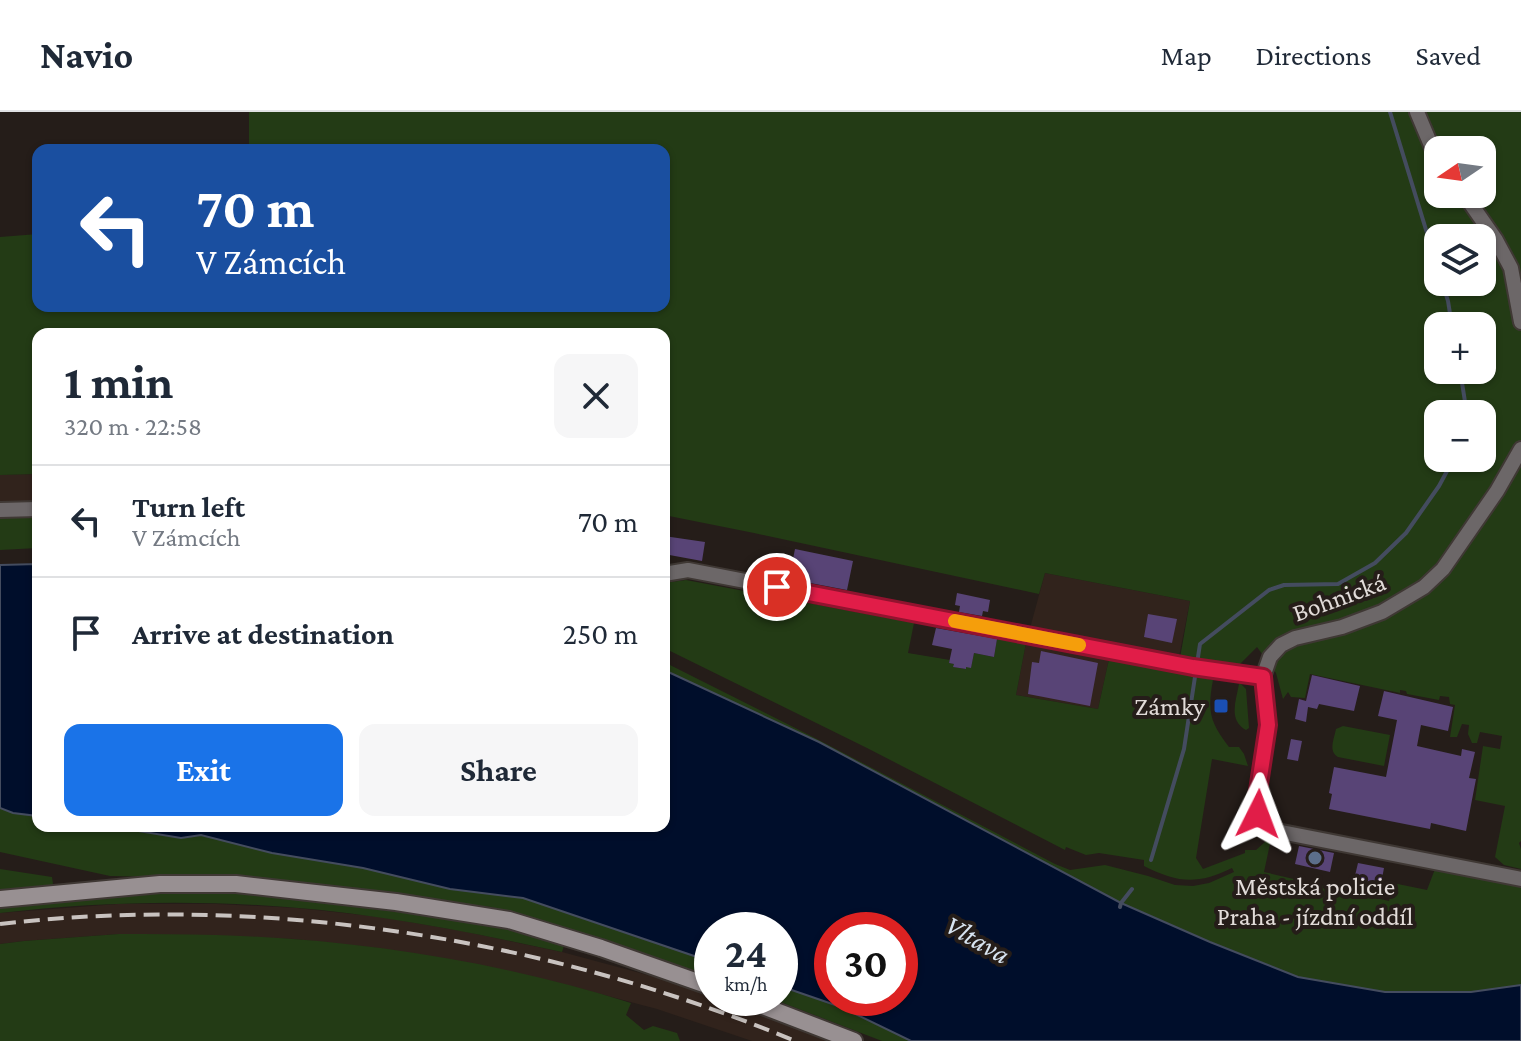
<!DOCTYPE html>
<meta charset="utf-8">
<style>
:root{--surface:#fff;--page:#f6f6f7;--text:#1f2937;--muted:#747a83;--line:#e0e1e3;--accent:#1a73e8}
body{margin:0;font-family:"Crimson Pro",serif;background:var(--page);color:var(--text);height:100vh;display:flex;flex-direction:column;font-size:30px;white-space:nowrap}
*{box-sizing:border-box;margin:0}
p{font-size:26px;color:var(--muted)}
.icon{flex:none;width:44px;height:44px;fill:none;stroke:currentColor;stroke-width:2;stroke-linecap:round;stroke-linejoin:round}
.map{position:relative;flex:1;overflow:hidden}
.panel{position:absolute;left:32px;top:216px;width:638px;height:504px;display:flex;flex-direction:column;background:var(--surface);border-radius:16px;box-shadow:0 2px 6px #0004}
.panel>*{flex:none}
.top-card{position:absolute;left:32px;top:32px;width:638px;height:168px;border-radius:16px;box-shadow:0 2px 6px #0004;background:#1a4fa0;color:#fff;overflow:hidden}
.needle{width:52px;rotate:257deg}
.buttons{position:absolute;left:1424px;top:24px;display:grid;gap:16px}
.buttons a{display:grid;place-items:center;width:72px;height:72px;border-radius:16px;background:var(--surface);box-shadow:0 2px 6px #0004;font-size:40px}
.speed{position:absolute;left:694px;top:800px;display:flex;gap:16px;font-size:40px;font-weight:700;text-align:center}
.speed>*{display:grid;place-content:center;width:104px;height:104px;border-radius:50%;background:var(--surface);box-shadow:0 2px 6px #0004;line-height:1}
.speed small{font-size:20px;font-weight:400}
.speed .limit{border:12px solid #d22;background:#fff;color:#111}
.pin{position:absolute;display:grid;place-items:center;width:68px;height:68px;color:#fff;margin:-34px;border:4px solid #fff;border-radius:50%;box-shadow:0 2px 8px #0007}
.me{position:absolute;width:88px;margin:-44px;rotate:3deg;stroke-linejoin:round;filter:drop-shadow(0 0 6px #0008)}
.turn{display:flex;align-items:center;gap:28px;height:168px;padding:0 32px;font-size:36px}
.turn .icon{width:104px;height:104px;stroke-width:2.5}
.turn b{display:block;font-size:56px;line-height:68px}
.round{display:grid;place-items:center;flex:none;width:84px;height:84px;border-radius:16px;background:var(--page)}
.headline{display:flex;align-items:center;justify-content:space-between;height:136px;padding:0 32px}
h1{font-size:48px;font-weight:700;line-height:60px}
.primary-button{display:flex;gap:16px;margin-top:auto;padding:16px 32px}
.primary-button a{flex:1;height:92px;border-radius:16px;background:var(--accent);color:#fff;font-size:32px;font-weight:700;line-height:92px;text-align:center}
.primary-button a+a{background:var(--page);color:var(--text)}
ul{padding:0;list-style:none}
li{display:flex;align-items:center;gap:24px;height:112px;padding:0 32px;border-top:2px solid var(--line)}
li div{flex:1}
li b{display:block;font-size:30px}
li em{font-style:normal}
header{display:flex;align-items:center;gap:48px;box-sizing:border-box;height:112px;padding:0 40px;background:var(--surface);border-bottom:2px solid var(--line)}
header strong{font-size:38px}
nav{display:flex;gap:44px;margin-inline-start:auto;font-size:28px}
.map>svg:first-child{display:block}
.built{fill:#31231c}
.green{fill:#233b15;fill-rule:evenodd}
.water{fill:#000e2b;stroke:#444c5f;stroke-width:2;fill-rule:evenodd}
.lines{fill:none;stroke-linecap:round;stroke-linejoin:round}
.stream{stroke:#444c5f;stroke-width:4}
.building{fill:#584476}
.minor-casing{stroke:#3f3834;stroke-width:18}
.secondary-casing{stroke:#3f3834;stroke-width:20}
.minor{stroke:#6c6768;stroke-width:14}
.secondary{stroke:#989092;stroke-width:16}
.rail{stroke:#c9c3c0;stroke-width:4;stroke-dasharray:16 8;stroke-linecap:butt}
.route-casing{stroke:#92132f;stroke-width:20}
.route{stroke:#e11d48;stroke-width:14}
.slow{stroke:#f59e0b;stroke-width:14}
.transit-dot{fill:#1a4fb4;stroke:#251d19;stroke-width:3}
.service-dot{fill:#5c6f8a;stroke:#251d19;stroke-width:3}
.labels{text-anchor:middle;stroke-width:8;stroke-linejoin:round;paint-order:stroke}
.street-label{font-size:26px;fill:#e2dcd9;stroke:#251d19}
.poi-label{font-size:26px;fill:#e2dcd9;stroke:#251d19;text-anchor:end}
.water-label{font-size:28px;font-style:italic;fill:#d8e4f1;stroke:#251d19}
</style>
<header>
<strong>Navio</strong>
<nav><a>Map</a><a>Directions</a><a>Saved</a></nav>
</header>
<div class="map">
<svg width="1521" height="929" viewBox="0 0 1521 929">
<rect width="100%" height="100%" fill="#251d19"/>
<path class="built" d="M 38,362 L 38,393 L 0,394 L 0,363 Z
M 1045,461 L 1190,489 L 1176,560 L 1109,547 L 1098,597 L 1016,583 L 1026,531 Z
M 118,792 L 217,792 L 297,796 L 381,805 L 462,819 L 562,840 L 666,868 L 712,883 L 712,886 L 719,886 L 771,905 L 827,929 L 752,929 L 657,897 L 555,870 L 456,849 L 377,836 L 294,827 L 119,822 L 24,829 L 0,832 L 0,801 Z"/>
<path class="green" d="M 249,0 L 1521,0 L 1521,729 L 1519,731 L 1521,737 L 1521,757 L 1504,753 L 1495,745 L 1505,694 L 1475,688 L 1483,634 L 1500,637 L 1502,624 L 1480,620 L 1477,631 L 1472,631 L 1468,622 L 1469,613 L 1462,612 L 1457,625 L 1450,625 L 1455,593 L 1450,592 L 1449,585 L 1440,584 L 1439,588 L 1407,582 L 1406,579 L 1400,578 L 1400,581 L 1310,562 L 1305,586 L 1291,585 L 1288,580 L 1283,587 L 1276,561 L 1257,535 L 1237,555 L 1180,546 L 1190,489 L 1045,461 L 1039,482 L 754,421 L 664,403 L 664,222 L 38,222 L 38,362 L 0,363 L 0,125 L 38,122 L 38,194 L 664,194 L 664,38 L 249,38 ZM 1438,38 L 1482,38 L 1482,82 L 1438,82 ZM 1438,126 L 1482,126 L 1482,170 L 1438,170 ZM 1438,214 L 1482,214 L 1482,258 L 1438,258 ZM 1438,302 L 1482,302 L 1482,346 L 1438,346 Z
M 0,406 L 38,406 L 38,436 L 0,438 Z
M 686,468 L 914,511 L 908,541 L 950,548 L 949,551 L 954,552 L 954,555 L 965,557 L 966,555 L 971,555 L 974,541 L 994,545 L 997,526 L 1026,531 L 1016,583 L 1098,597 L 1109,547 L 1213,568 C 1207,600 1210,610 1229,635 L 1239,635 L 1244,642 L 1248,654 L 1212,647 L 1196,746 L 1203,757 L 1245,741 L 1245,738 L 1256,738 L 1266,729 L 1271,727 L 1264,760 L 1389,789 L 1393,771 L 1427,778 L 1435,757 L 1521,773 L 1521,873 L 1471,880 L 1385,880 L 1298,865 L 1210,830 L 1121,791 L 819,630 L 664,558 L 664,550 L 813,625 L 1055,752 L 1070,758 L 1105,753 L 1148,764 L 1175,773 L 1193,774 L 1209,771 L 1234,760 L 1232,756 C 1197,773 1178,771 1144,754 L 1144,748 L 1099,741 L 1086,743 L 1066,735 L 1065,738 L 867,636 L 664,536 L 664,471 Z
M 1239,572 L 1241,572 L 1246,577 L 1249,616 L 1246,618 C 1228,608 1236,589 1239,572 Z
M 1343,614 L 1390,623 L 1384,654 L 1338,645 C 1328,639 1334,627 1336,617 Z
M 0,696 L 13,701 L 38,704 L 38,714 L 108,714 L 181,726 L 201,723 L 272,741 L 363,756 L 450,777 L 523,786 L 712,850 L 712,865 L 604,827 L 491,795 L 251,767 L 110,764 L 0,740 Z
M 0,757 L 52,765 L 53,772 L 42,777 L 0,780 Z
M 187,779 L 241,781 L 479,810 L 518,817 L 565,831 L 562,840 C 503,827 443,815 383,806 C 257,787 126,786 0,801 L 0,794 L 128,782 Z
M 119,822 C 151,822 184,822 216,823 C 356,827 498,849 631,891 L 626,903 L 644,918 L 653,914 L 677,921 L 680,929 L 0,929 L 0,832 L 24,829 Z
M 780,874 L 841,895 L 911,929 L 882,929 L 770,886 L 780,886 Z"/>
<path class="water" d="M 38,452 L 38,704 L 13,701 L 0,696 L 0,453 Z
M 664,558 L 819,630 L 1121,791 L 1210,830 L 1298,865 L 1385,880 L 1471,880 L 1521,873 L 1521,929 L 911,929 L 841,895 L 780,874 L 780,818 L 712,818 L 712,850 L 523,786 L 450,777 L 363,756 L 272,741 L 201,723 L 181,726 L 108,714 L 664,714 ZM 832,818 L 900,818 L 900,886 L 832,886 Z"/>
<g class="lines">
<path class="stream" d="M 1390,0 L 1438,157
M 1442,170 L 1448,189 L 1452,214
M 1460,258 L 1466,296 L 1465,302
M 1151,748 L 1184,637 L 1200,532 L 1269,478 L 1284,473 L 1338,472 L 1375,451 L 1406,421 L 1439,374 L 1454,346
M 1120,795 L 1121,791 L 1132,777"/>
</g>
<path class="building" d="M 664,424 L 705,430 L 702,449 L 664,442 Z
M 795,437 L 853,449 L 847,478 L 789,467 Z
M 957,481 L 990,488 L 988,500 L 983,499 L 982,504 L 959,500 L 960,494 L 955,493 Z
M 1148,502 L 1177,507 L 1172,531 L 1144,525 Z
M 936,516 L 997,527 L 994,545 L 974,541 L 971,556 L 966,555 L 966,557 L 953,555 L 954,552 L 949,551 L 952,537 L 932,533 Z
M 1041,539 L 1098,551 L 1090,594 L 1028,582 L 1032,550 L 1039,551 Z
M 1312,563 L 1360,574 L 1354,599 L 1319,592 L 1317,597 L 1308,595 L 1306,610 L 1295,607 L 1299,587 L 1306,589 Z
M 1384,579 L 1453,595 L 1448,619 L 1421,613 L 1417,634 L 1461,644 L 1462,637 L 1475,640 L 1469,666 L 1476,667 L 1466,719 L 1431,711 L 1430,717 L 1329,697 L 1332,682 L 1329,681 L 1334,655 L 1386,665 L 1397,608 L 1378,604 Z
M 1291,627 L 1302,629 L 1298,649 L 1287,647 Z
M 1299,734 L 1334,741 L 1330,760 L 1295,752 Z
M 1358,751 L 1384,756 L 1380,777 L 1353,772 Z"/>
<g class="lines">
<g class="minor-casing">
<path id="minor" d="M 1417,0 L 1433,38 L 1438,45
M 1464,82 L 1496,128 L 1511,156 L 1521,210
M 1521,337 L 1497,379 L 1443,457 L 1424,475 L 1382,500 L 1342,515 L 1295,526 L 1281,533 L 1270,545 L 1263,565 L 1268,613 L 1257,685 L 1258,702 L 1266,717 L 1521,767
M 0,398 L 38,397
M 664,462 L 688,458 L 1200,556 L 1263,565"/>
</g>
<g class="secondary-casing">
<path id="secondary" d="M 0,787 L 160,772 L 236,772 L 396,790 L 509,808 L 601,836 L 712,875
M 742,886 L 854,929"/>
</g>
<use href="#minor" class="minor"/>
<use href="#secondary" class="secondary"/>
<path class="rail" d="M 0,812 C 264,781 551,827 795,929"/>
</g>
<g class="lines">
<g class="route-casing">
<path id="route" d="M 777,475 L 1193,555 L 1263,565 L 1268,613 L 1257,685 L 1258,702"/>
</g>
<use href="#route" class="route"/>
<path class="slow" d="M 955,509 L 1079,533"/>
</g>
<rect class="transit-dot" x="1213" y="586" width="16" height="16" rx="4"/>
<circle class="service-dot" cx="1315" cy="746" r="8"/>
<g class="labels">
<g class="street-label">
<text transform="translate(1339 485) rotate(-20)" y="9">Bohnická</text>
</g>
<g class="poi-label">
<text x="1205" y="603">Zámky</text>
<text x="1315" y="783" text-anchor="middle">Městská policie<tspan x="1315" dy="30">Praha - jízdní oddíl</tspan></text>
</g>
<g class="water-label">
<text transform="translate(978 827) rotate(30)" y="10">Vltava</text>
</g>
</g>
</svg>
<div class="buttons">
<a><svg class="needle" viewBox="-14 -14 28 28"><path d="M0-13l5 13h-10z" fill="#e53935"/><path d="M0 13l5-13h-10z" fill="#747a83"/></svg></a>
<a><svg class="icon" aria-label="layers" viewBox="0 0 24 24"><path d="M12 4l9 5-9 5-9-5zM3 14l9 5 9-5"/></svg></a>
<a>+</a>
<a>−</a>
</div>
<div class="speed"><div>24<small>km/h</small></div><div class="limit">30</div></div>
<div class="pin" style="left:777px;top:475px;background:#d93025"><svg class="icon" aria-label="arrive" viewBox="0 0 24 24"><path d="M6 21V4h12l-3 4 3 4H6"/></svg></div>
<svg class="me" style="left:1258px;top:702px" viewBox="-20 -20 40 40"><path d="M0-17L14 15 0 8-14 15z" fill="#e11d48" stroke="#fff" stroke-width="4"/></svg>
<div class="top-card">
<div class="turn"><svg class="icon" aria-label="left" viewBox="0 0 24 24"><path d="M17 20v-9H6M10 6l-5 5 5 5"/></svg><div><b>70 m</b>V Zámcích</div></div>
</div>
<section class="panel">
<div class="headline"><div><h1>1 min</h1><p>320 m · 22:58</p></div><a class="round"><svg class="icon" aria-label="close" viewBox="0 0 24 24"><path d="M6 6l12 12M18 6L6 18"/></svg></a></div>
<ul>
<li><svg class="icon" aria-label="left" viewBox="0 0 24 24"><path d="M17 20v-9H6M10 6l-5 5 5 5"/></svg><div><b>Turn left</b><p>V Zámcích</p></div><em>70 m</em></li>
<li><svg class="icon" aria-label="arrive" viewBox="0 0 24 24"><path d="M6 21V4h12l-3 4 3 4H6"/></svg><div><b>Arrive at destination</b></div><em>250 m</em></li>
</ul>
<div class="primary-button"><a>Exit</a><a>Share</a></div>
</section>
</div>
